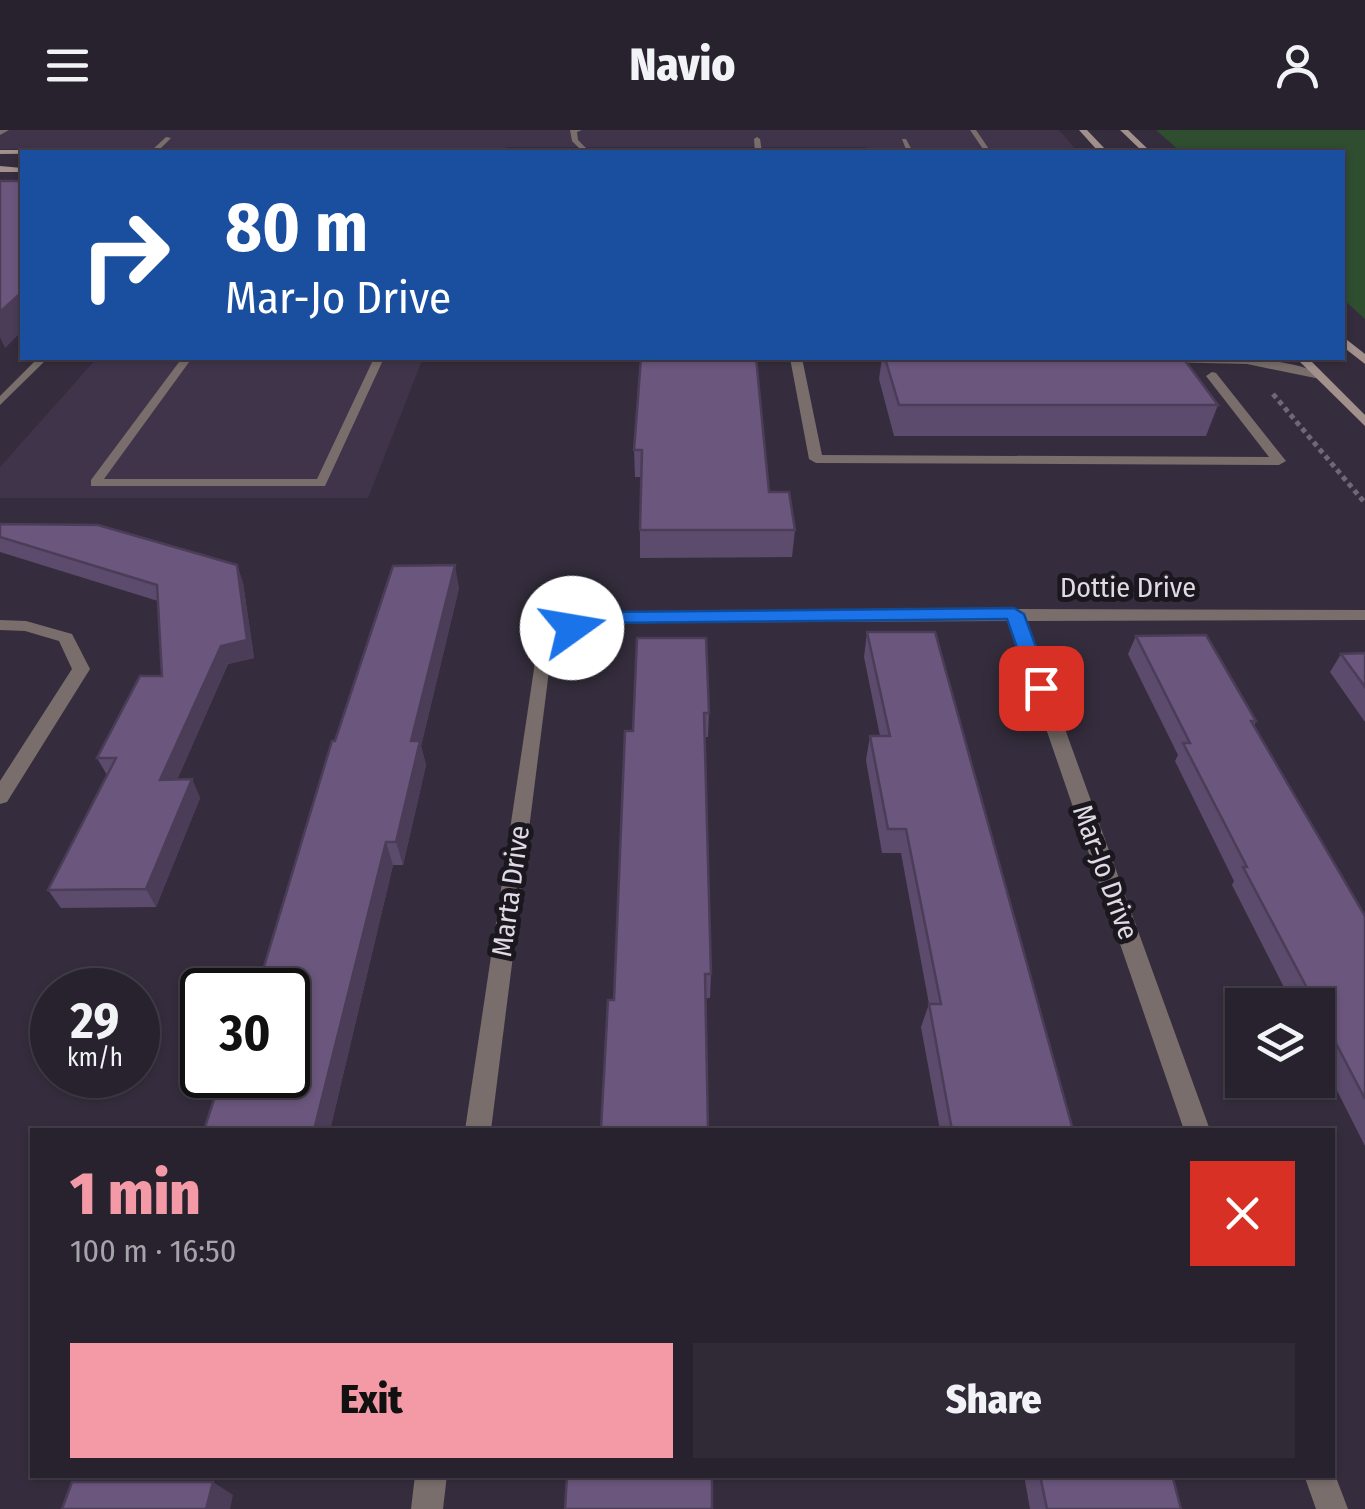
<!DOCTYPE html>
<meta charset="utf-8">
<style>
:root{--surface:#28222e;--page:#302a36;--text:#f1f3f6;--muted:#a5a4aa;--line:#443f4a;--accent:#f49aa7}
body{margin:0;font-family:"Fira Sans Condensed",sans-serif;background:var(--page);color:var(--text);height:100vh;display:flex;flex-direction:column;font-size:38px;white-space:nowrap}
*{box-sizing:border-box;margin:0}
p{font-size:32px;color:var(--muted)}
.icon{flex:none;width:55px;height:55px;fill:none;stroke:currentColor;stroke-width:2;stroke-linecap:round;stroke-linejoin:round}
.map{position:relative;flex:1;overflow:hidden}
.sheet{position:absolute;left:30px;top:998px;width:1305px;height:350px;display:flex;flex-direction:column;background:var(--surface);border-radius:0px;box-shadow:0 2px 8px #0004,0 0 0 2px var(--line)}
.sheet>*{flex:none}
.hud{position:absolute;left:20px;top:20px;width:1325px;height:210px;border-radius:0px;box-shadow:0 2px 8px #0004,0 0 0 2px var(--line);background:#1a4fa0;color:#fff;overflow:hidden}
.fabs{position:absolute;left:1225px;top:858px;display:grid;gap:20px}
.fabs a{display:grid;place-items:center;width:110px;height:110px;border-radius:0px;background:var(--surface);box-shadow:0 2px 8px #0004,0 0 0 2px var(--line);font-size:50px}
.speed{position:absolute;left:30px;top:838px;display:flex;gap:20px;font-size:50px;font-weight:700;text-align:center}
.speed>*{display:grid;place-content:center;width:130px;height:130px;border-radius:50%;background:var(--surface);box-shadow:0 2px 8px #0004,0 0 0 2px var(--line);line-height:1}
.speed small{font-size:25px;font-weight:400}
.speed .limit{border:5px solid #111;border-radius:15px;background:#fff;color:#111}
.pin{position:absolute;display:grid;place-items:center;width:85px;height:85px;color:#fff;margin:-42px;border-radius:20px;box-shadow:0 5px 15px #0006}
.me{position:absolute;width:110px;margin:-55px;rotate:77deg;stroke-linejoin:round;filter:drop-shadow(0 0 8px #0008)}
.turn{display:flex;align-items:center;gap:35px;height:210px;padding:0 40px;font-size:45px}
.turn .icon{width:130px;height:130px;stroke-width:2.5}
.turn b{display:block;font-size:70px;line-height:85px}
.round{display:grid;place-items:center;flex:none;width:105px;height:105px;border-radius:0px;background:var(--page)}
.headline{display:flex;align-items:center;justify-content:space-between;height:170px;padding:0 40px}
h1{font-size:60px;font-weight:800;line-height:75px;color:var(--accent)}
.cta{display:flex;gap:20px;margin-top:auto;padding:20px 40px}
.cta a{flex:1;height:115px;border-radius:0px;background:var(--accent);color:#111;font-size:40px;font-weight:800;line-height:115px;text-align:center}
.cta a+a{background:var(--page);color:var(--text)}
header{display:flex;justify-content:space-between;align-items:center;height:130px;padding:0 40px;background:var(--surface);font-size:45px;font-weight:800}
.map>svg:first-child{display:block}
.built{fill:#40344b}
.green{fill:#2e4e2f}
.lines{fill:none;stroke-linecap:round;stroke-linejoin:round}
.path{stroke:#6f6876;stroke-width:5;stroke-dasharray:5 4;stroke-linecap:butt}
.lane{fill:#796e6b;fill-rule:evenodd}
.street{fill:#796e6b;fill-rule:evenodd}
.secondary{fill:#a1908b;fill-rule:evenodd}
.wall{fill:#5c4b6c}
.shaded-wall{fill:#4b3d58}
.building{fill:#6b577d;stroke:#4b3d58;stroke-width:2.5}
.route{fill:#1a73e8;stroke:#114b97;stroke-width:2.5}
.labels{text-anchor:middle;stroke-width:10;stroke-linejoin:round;paint-order:stroke}
.street-label{font-size:28px;fill:#e0dae5;stroke:#1b171e}
</style>
<header><svg class="icon" aria-label="menu" viewBox="0 0 24 24"><path d="M4 6h16M4 12h16M4 18h16"/></svg>Navio<svg class="icon" aria-label="person" viewBox="0 0 24 24"><circle cx="12" cy="8" r="4"/><path d="M4 21q1-7 8-7t8 7"/></svg></header>
<div class="map">
<svg width="1365" height="1379" viewBox="0 0 1365 1379">
<rect width="100%" height="100%" fill="#352d3d"/>
<path class="built" d="M 0,0 L 1059,0 L 1078,22 L 869,22 L 866,17 L 507,17 L 505,22 L 0,19 Z
M 97,228 L 423,228 L 368,368 L 0,368 L 0,337 Z"/>
<path class="green" d="M 1156,0 L 1365,0 L 1365,189 L 1343,169 L 1342,22 L 1181,22 Z"/>
<g class="lines">
<path class="path" d="M 1273,264 L 1365,373"/>
<path class="lane" d="M 570,0 L 582,0 L 577,2 L 578,10 L 590,22 L 583,22 L 572,11 Z
M 970,0 L 976,0 L 991,22 L 985,22 Z
M 166,7 L 171,8 L 157,22 L 150,22 Z
M 757,7 L 760,9 L 762,22 L 755,22 L 754,9 Z
M 902,9 L 906,9 L 913,22 L 907,22 Z
M 38,228 L 48,228 L 0,275 L 0,266 Z
M 182,228 L 192,228 L 104,349 L 317,349 L 374,228 L 384,228 L 325,356 L 91,356 L 91,350 Z
M 1117,228 C 1168,225 1282,221 1325,246 L 1320,249 L 1247,234 L 1122,231 Z"/>
<path class="street" d="M 0,0 L 9,0 L 0,5 Z
M 790,228 L 802,228 L 822,325 L 1269,327 L 1206,246 L 1212,242 L 1216,243 L 1286,331 L 1279,335 L 816,333 L 809,329 Z
M 1015,479 L 1365,480 L 1365,490 L 1026,491 L 1210,1000 L 1184,1000 L 1009,491 L 604,493 L 578,502 L 551,525 L 491,1000 L 465,1000 L 537,519 L 566,494 L 602,483 Z
M 0,490 L 26,491 L 72,504 L 90,539 L 7,672 L 0,674 L 0,651 L 72,539 L 59,511 L 25,501 L 0,500 Z
M 1332,1337 L 1348,1379 L 1316,1379 L 1304,1345 L 1332,1345 Z
M 415,1345 L 447,1345 L 443,1379 L 411,1379 Z"/>
<path class="secondary" d="M 1079,0 L 1087,0 L 1106,20 L 1135,22 L 586,22 L 1097,20 Z
M 1120,0 L 1128,0 L 1151,22 L 1143,22 Z
M 0,20 L 177,20 L 181,22 L 0,24 Z
M 0,36 L 22,38 L 22,42 L 0,42 Z
M 1342,206 L 1365,224 L 1365,234 L 1342,216 Z
M 1296,228 L 1308,228 L 1365,285 L 1365,296 Z"/>
</g>
<path class="wall" d="M 641,228 L 769,362 L 795,400 L 792,427 L 640,428 L 640,400 L 641,347 L 635,347 L 634,320 Z
M 882,228 L 1183,228 L 1218,275 L 1206,306 L 894,306 L 879,249 Z
M 0,394 L 237,435 L 243,453 L 254,528 L 228,534 L 177,650 L 192,649 L 200,668 L 156,777 L 61,778 L 48,760 L 107,645 L 97,628 L 162,546 L 158,471 L 0,422 Z
M 459,458 L 421,616 L 426,635 L 403,735 L 393,735 L 330,1000 L 204,1000 L 288,945 Z
M 867,502 L 1073,1000 L 940,1000 L 921,897 L 929,874 L 901,723 L 882,723 L 866,630 L 870,606 L 880,606 L 864,527 Z
M 1136,506 L 1256,591 L 1254,596 L 1365,786 L 1365,1016 L 1318,923 L 1318,875 L 1293,875 L 1232,755 L 1234,751 L 1175,631 L 1178,625 L 1128,524 Z
M 706,508 L 709,583 L 708,607 L 705,607 L 711,844 L 710,868 L 614,870 L 633,601 Z
M 1365,523 L 1365,592 L 1330,542 L 1341,524 Z
M 1024,1345 L 1172,1345 L 1181,1379 L 1030,1379 Z"/>
<path class="shaded-wall" d="M 22,162 L 22,201 L 5,218 L 0,207 L 0,182 Z
M 237,435 L 243,453 L 254,528 L 228,534 L 169,668 L 160,650 Z
M 455,435 L 459,458 L 421,616 L 426,635 L 403,735 L 396,712 L 411,611 Z
M 192,649 L 200,668 L 156,777 L 146,759 Z
M 386,712 L 393,735 L 330,1000 L 314,1000 Z
M 213,1352 L 233,1365 L 230,1379 L 206,1379 Z"/>
<path class="building" d="M 0,51 L 22,51 L 22,162 L 0,182 Z
M 641,228 L 756,228 L 769,362 L 789,362 L 795,400 L 640,400 L 642,320 L 634,320 Z
M 885,228 L 1183,228 L 1218,275 L 899,275 Z
M 0,394 L 98,395 L 237,435 L 247,510 L 221,516 L 160,650 L 192,649 L 146,759 L 48,760 L 116,628 L 97,628 L 140,546 L 162,546 L 157,455 L 0,407 Z
M 455,435 L 411,611 L 420,611 L 396,712 L 386,712 L 314,1000 L 204,1000 L 222,945 L 288,945 L 288,860 L 257,860 L 332,611 L 335,611 L 393,436 Z
M 867,502 L 935,502 L 1073,1000 L 952,1000 L 929,874 L 941,874 L 906,699 L 888,699 L 870,606 L 890,606 Z
M 1206,505 L 1256,591 L 1251,591 L 1365,786 L 1365,969 L 1318,879 L 1318,875 L 1316,875 L 1243,737 L 1247,737 L 1183,613 L 1190,613 L 1136,506 Z
M 637,508 L 706,508 L 709,583 L 704,583 L 711,844 L 705,844 L 708,1000 L 601,1000 L 608,870 L 614,870 L 625,601 L 633,601 Z
M 1365,523 L 1365,557 L 1341,524 Z
M 567,1345 L 712,1345 L 712,1379 L 565,1379 Z
M 1040,1345 L 1172,1345 L 1181,1379 L 1047,1379 Z
M 72,1352 L 213,1352 L 206,1379 L 62,1379 Z"/>
<path class="route" d="M 1014,478 L 1024,484 L 1051,558 L 1048,562 L 1034,562 L 1031,558 L 1007,489 L 604,493 L 572,504 L 562,498 L 602,482 Z"/>
<g class="labels">
<g class="street-label">
<text x="1128" y="467">Dottie Drive</text>
<text transform="translate(1106 742) rotate(70)" y="10">Mar-Jo Drive</text>
<text transform="translate(510 761) rotate(-82)" y="10">Marta Drive</text>
</g>
</g>
</svg>
<div class="fabs">
<a><svg class="icon" aria-label="layers" viewBox="0 0 24 24"><path d="M12 4l9 5-9 5-9-5zM3 14l9 5 9-5"/></svg></a>
</div>
<div class="speed"><div>29<small>km/h</small></div><div class="limit">30</div></div>
<div class="pin" style="left:1041px;top:558px;background:#d93025"><svg class="icon" aria-label="arrive" viewBox="0 0 24 24"><path d="M6 21V4h12l-3 4 3 4H6"/></svg></div>
<svg class="me" style="left:572px;top:498px" viewBox="-20 -20 40 40"><circle r="19" fill="#fff"/><path d="M0-13L10 11 0 6-10 11z" fill="#1a73e8"/></svg>
<div class="hud">
<div class="turn"><svg class="icon" aria-label="right" viewBox="0 0 24 24"><path d="M7 20v-9h11M14 6l5 5-5 5"/></svg><div><b>80 m</b>Mar-Jo Drive</div></div>
</div>
<section class="sheet">
<div class="headline"><div><h1>1 min</h1><p>100 m · 16:50</p></div><a class="round" style="background:#d93025;color:#fff"><svg class="icon" aria-label="close" viewBox="0 0 24 24"><path d="M6 6l12 12M18 6L6 18"/></svg></a></div>
<div class="cta"><a>Exit</a><a>Share</a></div>
</section>
</div>
